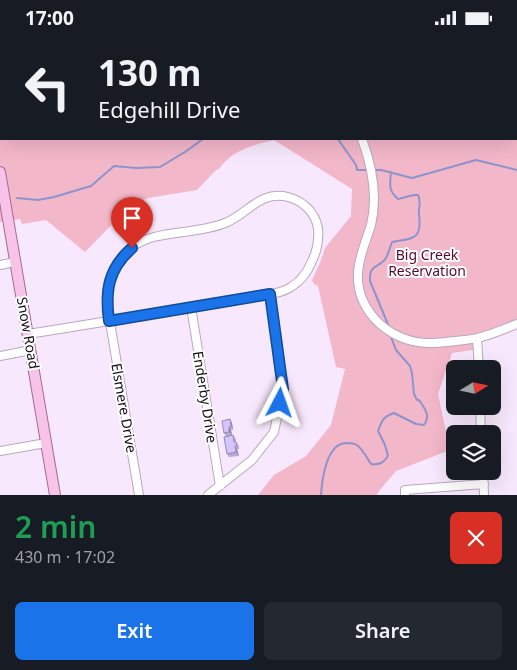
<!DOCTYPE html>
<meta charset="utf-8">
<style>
:root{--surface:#171b24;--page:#242831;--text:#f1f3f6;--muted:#9ea1a6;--accent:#1a73e8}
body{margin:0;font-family:"Noto Sans",sans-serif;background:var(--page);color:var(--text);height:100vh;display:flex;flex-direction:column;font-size:19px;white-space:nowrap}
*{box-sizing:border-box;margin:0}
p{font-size:16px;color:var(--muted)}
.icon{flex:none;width:28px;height:28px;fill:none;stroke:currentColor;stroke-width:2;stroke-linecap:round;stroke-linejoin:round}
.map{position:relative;height:460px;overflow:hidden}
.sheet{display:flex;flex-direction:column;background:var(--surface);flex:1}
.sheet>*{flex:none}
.guide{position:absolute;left:0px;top:0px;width:518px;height:105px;box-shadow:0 5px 20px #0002;background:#171b24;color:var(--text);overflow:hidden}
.needle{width:32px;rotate:80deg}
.fabs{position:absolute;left:446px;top:325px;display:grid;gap:10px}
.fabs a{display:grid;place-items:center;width:55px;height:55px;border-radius:8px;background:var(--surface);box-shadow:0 5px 20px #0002;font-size:25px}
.pin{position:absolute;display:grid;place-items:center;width:42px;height:42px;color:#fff;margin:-51px -21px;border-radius:50% 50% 50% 0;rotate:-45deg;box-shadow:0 0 5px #0007}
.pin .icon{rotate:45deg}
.me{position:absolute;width:55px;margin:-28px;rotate:4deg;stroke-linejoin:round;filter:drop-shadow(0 0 4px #0008)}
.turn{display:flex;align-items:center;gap:18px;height:105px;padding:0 15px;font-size:22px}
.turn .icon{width:65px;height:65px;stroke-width:2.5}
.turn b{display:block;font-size:35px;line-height:42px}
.round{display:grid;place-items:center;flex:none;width:52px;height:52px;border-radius:8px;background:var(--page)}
.head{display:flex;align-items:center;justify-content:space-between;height:85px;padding:0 15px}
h1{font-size:30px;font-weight:600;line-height:38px;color:#1e9e55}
.primary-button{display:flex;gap:10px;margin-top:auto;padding:10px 15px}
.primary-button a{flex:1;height:58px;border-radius:8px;background:var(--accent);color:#fff;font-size:20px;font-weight:600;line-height:58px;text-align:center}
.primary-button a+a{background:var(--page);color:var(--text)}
.status{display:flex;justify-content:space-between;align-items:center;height:35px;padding:0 25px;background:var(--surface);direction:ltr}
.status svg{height:14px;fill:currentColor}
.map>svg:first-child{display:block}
.green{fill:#f3b7ca}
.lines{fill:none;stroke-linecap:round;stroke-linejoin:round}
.stream{stroke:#8d94cc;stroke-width:2}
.minor-casing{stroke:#baa7bf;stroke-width:10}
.major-casing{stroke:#a66a95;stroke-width:12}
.path{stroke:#8c8190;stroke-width:1;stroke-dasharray:2.5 2.5;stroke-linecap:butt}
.minor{stroke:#fff;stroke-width:8}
.major{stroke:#f8c3e9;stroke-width:10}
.wall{fill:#b8a9db}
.shaded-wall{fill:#9689b2}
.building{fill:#d6c4ff;stroke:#9689b2}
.route-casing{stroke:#114b97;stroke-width:12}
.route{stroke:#1a73e8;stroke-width:9}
.labels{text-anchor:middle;stroke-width:4;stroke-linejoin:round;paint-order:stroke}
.park-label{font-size:14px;fill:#57092e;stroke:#fff}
.street-label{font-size:14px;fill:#140e16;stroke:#fff}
</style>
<div class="status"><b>17:00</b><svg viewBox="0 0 49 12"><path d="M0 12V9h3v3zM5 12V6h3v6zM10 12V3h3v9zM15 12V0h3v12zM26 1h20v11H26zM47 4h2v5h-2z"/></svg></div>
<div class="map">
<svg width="517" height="460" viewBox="0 0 517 460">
<rect width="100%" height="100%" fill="#f8e8fd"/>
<path class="green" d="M 0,0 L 332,0 L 332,1 L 1,1 L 1,104 L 516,104 L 517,47 L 517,290 L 473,306 L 473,315 L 452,318 L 438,359 L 450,415 L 396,436 L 379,456 L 377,460 L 258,460 L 274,440 L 306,421 L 331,390 L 345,334 L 336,332 L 318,251 L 314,249 L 312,245 L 320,228 L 325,213 L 351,181 L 352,154 L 274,105 C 253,110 232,115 219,134 L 216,135 L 197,155 L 148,163 L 132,169 L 85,217 L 46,185 L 22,189 L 20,184 L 0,187 Z"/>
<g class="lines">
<path class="stream" d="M 338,104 L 356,130 L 357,135 L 369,135
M 374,135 L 381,135 L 412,143 L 476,125 L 517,135
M 17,163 L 38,165 L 54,162 L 91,151 L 114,131 L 136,133 L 160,132 L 185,117 L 203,104
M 389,292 L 370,246 C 369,228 379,234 386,223 C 388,219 390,213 392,207 C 414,203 422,205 419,179 C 418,172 422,168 418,160 C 411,159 405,163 398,164 C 388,155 390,150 391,137
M 321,460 C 322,445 326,409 346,408 C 350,408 354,408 357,410 C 363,415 367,423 371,429 C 380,430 383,428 388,421 L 385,410 L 378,396 C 382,385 383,382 394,378 L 416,389 L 424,390 C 431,381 425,374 419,365 L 417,365 L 414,359 L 412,338 L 410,331 L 396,315 L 391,302"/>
<g class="minor-casing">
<path id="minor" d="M 0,57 L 1,57
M 362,104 C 372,131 378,161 371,190 C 366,206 359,221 358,238 C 357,254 363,270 374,283 C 388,299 410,309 432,308 C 439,308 447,307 455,306 C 462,305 470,305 477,303 C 491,300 504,294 517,289
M 0,230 L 15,227
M 191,272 L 220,451
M 28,299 C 86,290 145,280 203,270 C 219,268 235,265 251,262 C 265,260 280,259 291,252 C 301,246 308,236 312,226 C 317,216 319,204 318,193 C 315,177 303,166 288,162 C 260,155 248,179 225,188 C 203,197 177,196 154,202 C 111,213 102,254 111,293 L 139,460
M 477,303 L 479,334
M 0,321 L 31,315
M 480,371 L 481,399
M 0,416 L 46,408
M 483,436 L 484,460
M 208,460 L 252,425 L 274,397 L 283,354 L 270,259
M 405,460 L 405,455 L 484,449"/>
</g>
<g class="major-casing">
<path id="major" d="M 0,137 L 55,460"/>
</g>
<path class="path" d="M 323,0 L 324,1
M 26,1 L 29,0
M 0,7 L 1,7
M 516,101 L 517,101"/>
<use href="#minor" class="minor"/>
<use href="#major" class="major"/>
</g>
<path class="wall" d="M 380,0 L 418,0 L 418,1 L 380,1 Z
M 230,384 L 232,388 L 233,395 L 231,395 L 232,400 L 233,400 L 236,404 L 236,407 L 239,411 L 239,414 L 237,414 L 239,421 L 229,422 L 227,419 L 226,401 L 224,398 Z"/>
<path class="shaded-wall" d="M 230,384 L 232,388 L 233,395 L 231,391 Z
M 229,392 L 231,395 L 232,400 L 229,397 Z
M 235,411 L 237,414 L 239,421 L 236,417 Z"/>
<path class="building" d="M 382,0 L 390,0 L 390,1 L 382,1 Z
M 398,0 L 415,0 L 415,1 L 398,1 Z
M 419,0 L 426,0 L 427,1 L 419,1 Z
M 230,384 L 231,391 L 229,392 L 229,397 L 224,398 L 222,386 Z
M 233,400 L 234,407 L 236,407 L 237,410 L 235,411 L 236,417 L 227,419 L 224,402 Z"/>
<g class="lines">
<g class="route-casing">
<path id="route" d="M 132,213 C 108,234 105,256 109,286 L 270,259 L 283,354 L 280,368"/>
</g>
<use href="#route" class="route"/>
</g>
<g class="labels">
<g class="park-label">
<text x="427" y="225">Big Creek<tspan x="427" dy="16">Reservation</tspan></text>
</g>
<g class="street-label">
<text transform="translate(28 298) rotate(80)" y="5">Snow Road</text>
<text transform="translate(205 362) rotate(81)" y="5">Enderby Drive</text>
<text transform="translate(124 373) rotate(80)" y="5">Elsmere Drive</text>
</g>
</g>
</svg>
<div class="fabs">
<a><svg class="needle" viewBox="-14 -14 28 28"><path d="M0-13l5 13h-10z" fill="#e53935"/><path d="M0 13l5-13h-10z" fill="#9ea1a6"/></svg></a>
<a><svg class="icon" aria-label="layers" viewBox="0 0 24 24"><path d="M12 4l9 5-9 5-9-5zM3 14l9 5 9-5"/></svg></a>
</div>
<div class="pin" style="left:132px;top:213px;background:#d93025"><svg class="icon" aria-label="arrive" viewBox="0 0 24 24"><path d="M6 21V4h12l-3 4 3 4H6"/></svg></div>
<svg class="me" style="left:280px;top:368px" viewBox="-20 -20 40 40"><path d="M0-17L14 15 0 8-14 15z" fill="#1a73e8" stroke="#fff" stroke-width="4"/></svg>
<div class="guide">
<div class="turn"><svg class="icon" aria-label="left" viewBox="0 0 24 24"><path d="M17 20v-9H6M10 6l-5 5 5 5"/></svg><div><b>130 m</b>Edgehill Drive</div></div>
</div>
</div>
<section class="sheet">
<div class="head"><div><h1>2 min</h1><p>430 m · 17:02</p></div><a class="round" style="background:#d93025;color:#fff"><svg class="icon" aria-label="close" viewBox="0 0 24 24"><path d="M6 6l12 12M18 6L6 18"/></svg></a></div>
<div class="primary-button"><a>Exit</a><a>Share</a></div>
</section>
